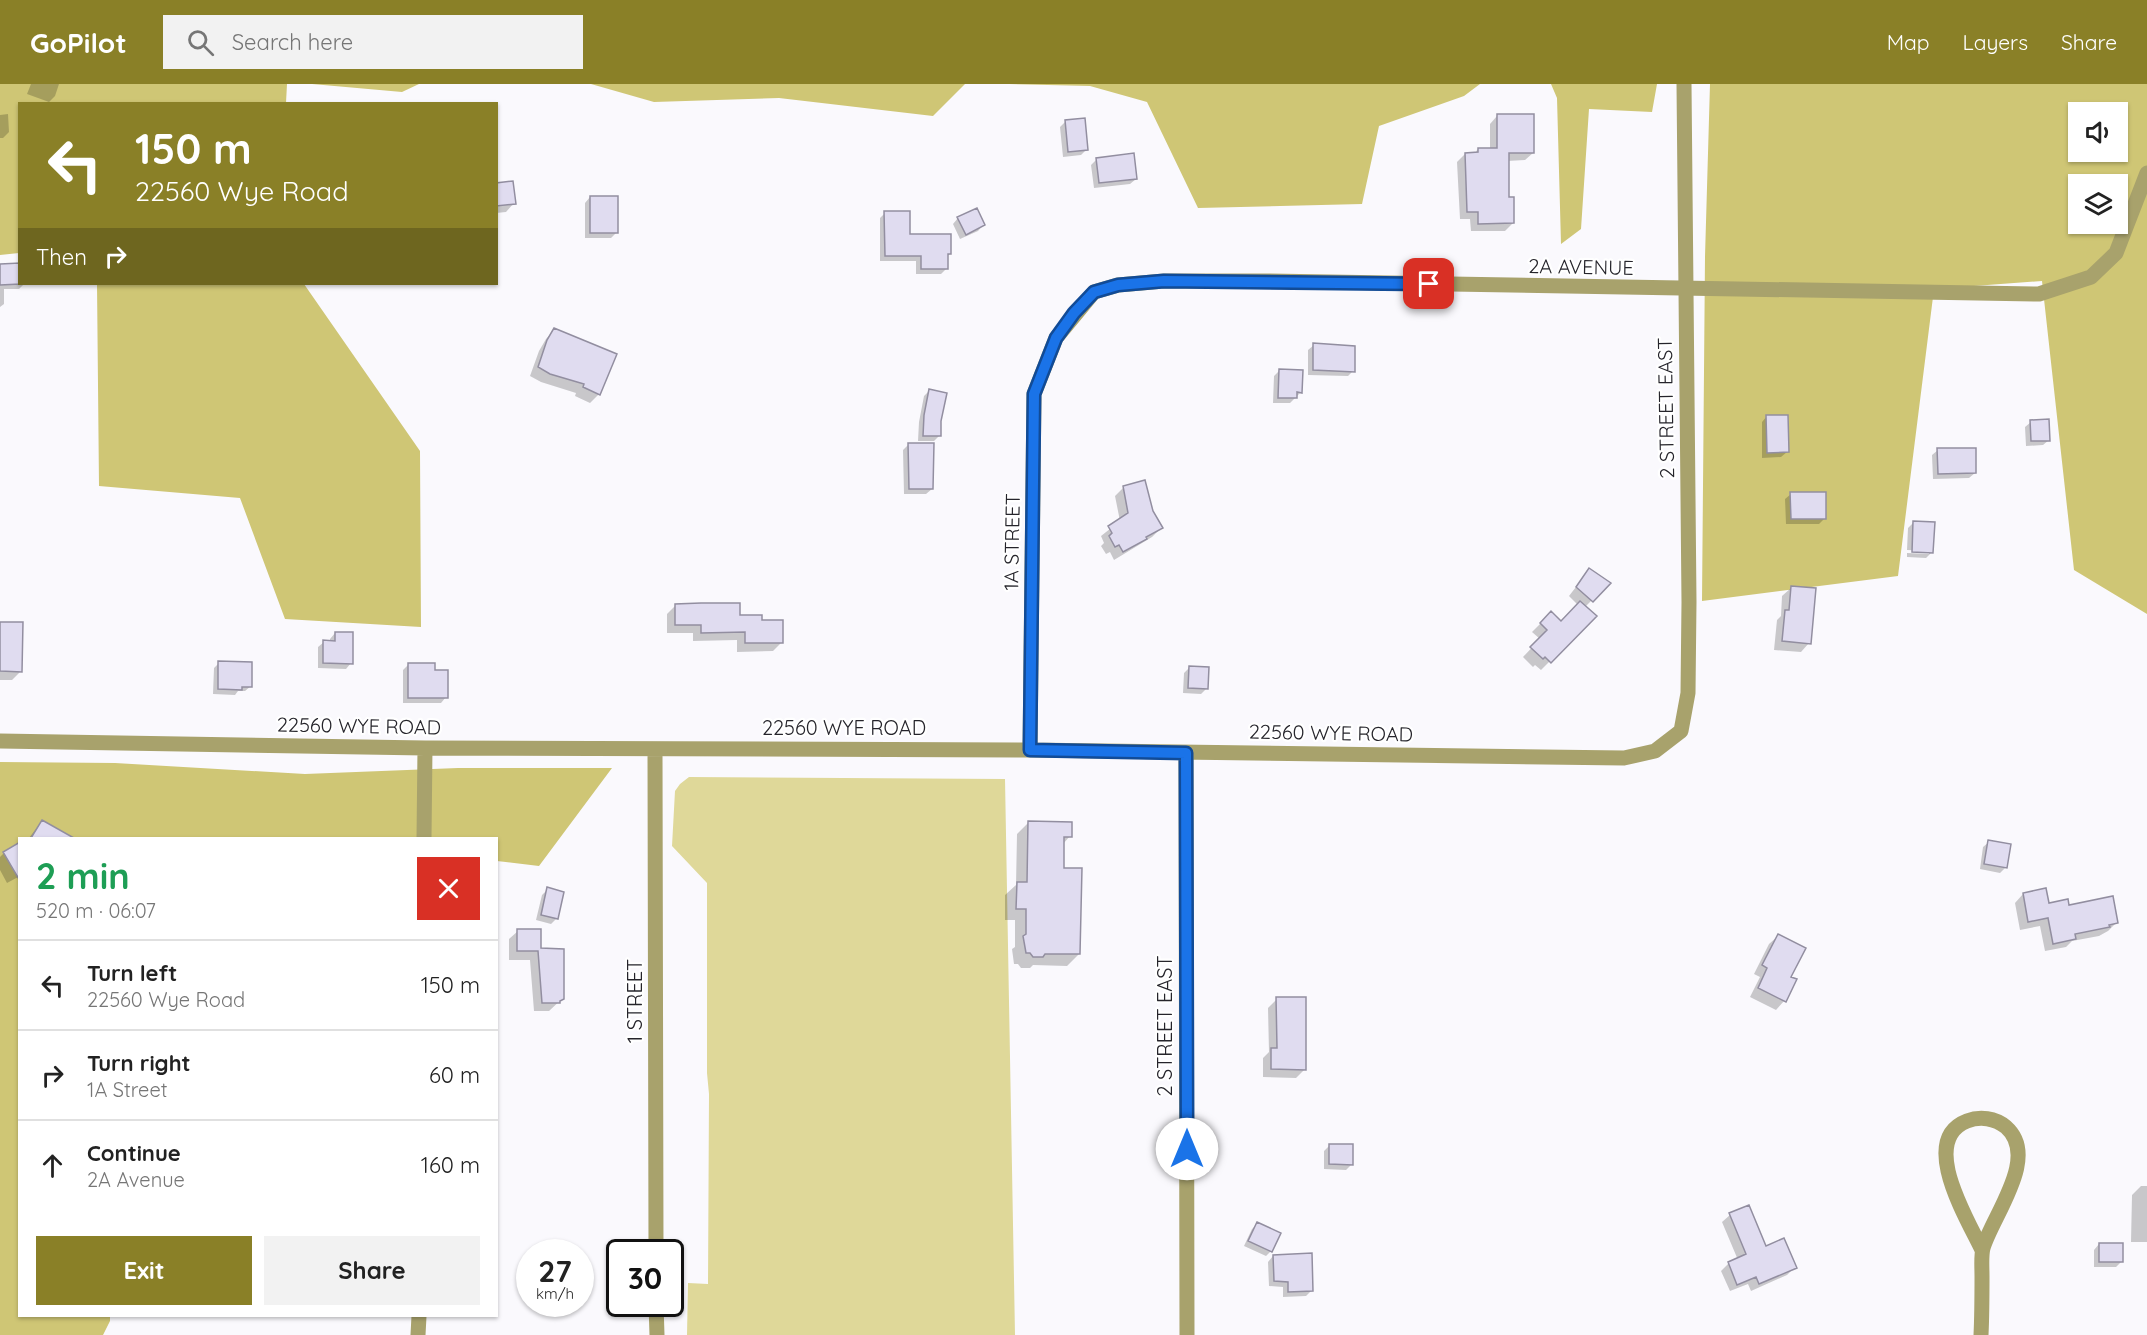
<!DOCTYPE html>
<meta charset="utf-8">
<style>
:root{--surface:#fff;--page:#f2f2f2;--text:#222;--muted:#767676;--line:#e0e0e0;--accent:#8a8027}
body{margin:0;font-family:Quicksand,sans-serif;background:var(--page);color:var(--text);height:100vh;display:flex;flex-direction:column;font-size:22px;white-space:nowrap}
*{box-sizing:border-box;margin:0}
p{font-size:20px;color:var(--muted)}
.icon{flex:none;width:33px;height:33px;fill:none;stroke:currentColor;stroke-width:2;stroke-linecap:round;stroke-linejoin:round}
.map{position:relative;flex:1;overflow:hidden}
.sheet{position:absolute;left:18px;top:753px;width:480px;height:480px;display:flex;flex-direction:column;background:var(--surface);border-radius:0px;box-shadow:0 2px 4px #0004}
.sheet>*{flex:none}
.top-card{position:absolute;left:18px;top:18px;width:480px;height:183px;border-radius:0px;box-shadow:0 2px 4px #0004;background:#8a8027;color:#fff;overflow:hidden}
.tools{position:absolute;left:2068px;top:18px;display:grid;gap:12px}
.tools a{display:grid;place-items:center;width:60px;height:60px;border-radius:0px;background:var(--surface);box-shadow:0 2px 4px #0004;font-size:30px}
.speed{position:absolute;left:516px;top:1155px;display:flex;gap:12px;font-size:30px;font-weight:700;text-align:center}
.speed>*{display:grid;place-content:center;width:78px;height:78px;border-radius:50%;background:var(--surface);box-shadow:0 2px 4px #0004;line-height:1}
.speed small{font-size:15px;font-weight:400}
.speed .limit{border:3px solid #111;border-radius:9px;background:#fff;color:#111}
.pin{position:absolute;display:grid;place-items:center;width:51px;height:51px;color:#fff;margin:-26px;border-radius:12px;box-shadow:0 3px 9px #0006}
.me{position:absolute;width:66px;margin:-33px;rotate:0deg;stroke-linejoin:round;filter:drop-shadow(0 0 4px #0008)}
.turn{display:flex;align-items:center;gap:21px;height:126px;padding:0 18px;font-size:27px}
.turn .icon{width:78px;height:78px;stroke-width:2.5}
.turn b{display:block;font-size:42px;line-height:51px}
.then{display:flex;align-items:center;height:57px;padding:0 18px;background:#0003;gap:12px;font-size:22px}
.round{display:grid;place-items:center;flex:none;width:63px;height:63px;border-radius:0px;background:var(--page)}
.headline{display:flex;align-items:center;justify-content:space-between;height:102px;padding:0 18px}
h1{font-size:36px;font-weight:800;line-height:45px;color:#1e9e55}
.button{display:flex;gap:12px;margin-top:auto;padding:12px 18px}
.button a{flex:1;height:69px;border-radius:0px;background:var(--accent);color:#fff;font-size:24px;font-weight:800;line-height:69px;text-align:center}
.button a+a{background:var(--page);color:var(--text)}
ul{padding:0;list-style:none}
li{display:flex;align-items:center;gap:18px;height:90px;padding:0 18px;border-top:2px solid var(--line)}
li div{flex:1}
li b{display:block;font-size:22px}
li em{font-style:normal}
header{display:flex;align-items:center;gap:36px;box-sizing:border-box;height:84px;padding:0 30px;background:var(--accent);color:#fff}
header strong{font-size:28px}
nav{display:flex;gap:33px;margin-inline-start:auto;font-size:21px}
.search{width:420px;height:54px;background:var(--page);display:flex;align-items:center;gap:15px;box-sizing:border-box;padding:0 21px;border-radius:0px;color:var(--muted);font-size:22px}
.map>svg:first-child{display:block}
.green{fill:#dfd899}
.forest{fill:#cfc675;fill-rule:evenodd}
.shadow{fill:#0003}
.building{fill:#e0dcf0;stroke:#928ea0;stroke-width:1.5}
.lines{fill:none;stroke-linecap:round;stroke-linejoin:round}
.minor{stroke:#a8a26c;stroke-width:15}
.route-casing{stroke:#114b97;stroke-width:15}
.route{stroke:#1a73e8;stroke-width:10}
.labels{text-anchor:middle;stroke-width:4.5;stroke-linejoin:round;paint-order:stroke}
.street-label{font-size:20px;fill:#25242b;stroke:#fff}
</style>
<header>
<strong>GoPilot</strong>
<div class="search"><svg class="icon" aria-label="search" viewBox="0 0 24 24"><circle cx="10" cy="10" r="6"/><path d="M15 15l6 6"/></svg>Search here</div>
<nav><a>Map</a><a>Layers</a><a>Share</a></nav>
</header>
<div class="map">
<svg width="2147" height="1251" viewBox="0 0 2147 1251">
<rect width="100%" height="100%" fill="#faf9fd"/>
<path class="green" d="M 689,693 L 1005,695 L 1015,1251 L 687,1251 L 688,1199 L 708,1200 L 709,1010 L 707,989 L 707,799 L 672,762 L 675,707 L 680,700 Z"/>
<path class="forest" d="M 0,0 L 287,0 L 286,19 L 20,20 L 19,169 L 0,171 Z
M 312,0 L 419,0 L 402,8 Z
M 591,0 L 965,0 L 933,32 L 779,14 L 654,18 Z
M 1009,0 L 1480,0 L 1464,12 L 1379,42 L 1362,120 L 1198,124 L 1147,18 L 1090,2 Z
M 1551,0 L 1657,0 L 1652,28 L 1589,25 L 1581,145 L 1561,160 L 1557,14 Z
M 1710,0 L 2147,0 L 2147,530 L 2074,486 L 2042,197 L 1934,205 L 1898,492 L 1702,517 L 1705,173 ZM 2079,28 L 2118,28 L 2118,68 L 2079,68 ZM 2079,100 L 2118,100 L 2118,140 L 2079,140 Z
M 97,200 L 304,200 L 420,367 L 421,543 L 285,535 L 240,414 L 99,402 Z
M 0,678 L 115,679 L 305,690 L 458,684 L 612,684 L 539,782 L 497,777 L 496,754 L 20,754 L 20,1232 L 110,1232 L 110,1237 L 103,1251 L 0,1251 Z"/>
<path class="shadow" d="M 31,0 L 59,0 L 55,12 L 49,18 L 27,10 Z
M 8,30 L 9,48 L 3,54 L 0,54 L 0,31 Z
M 1497,32 L 1533,69 L 1525,76 L 1507,77 L 1507,115 L 1513,139 L 1505,147 L 1471,147 L 1470,135 L 1460,135 L 1457,78 L 1465,70 L 1474,70 L 1478,65 L 1490,65 L 1490,40 Z
M 1066,37 L 1087,65 L 1081,71 L 1063,73 L 1060,43 Z
M 1097,75 L 1136,95 L 1130,100 L 1094,104 L 1091,81 Z
M 496,100 L 514,119 L 506,128 L 496,129 Z
M 590,113 L 616,149 L 611,154 L 585,154 L 585,119 Z
M 885,129 L 908,152 L 950,170 L 947,172 L 947,184 L 941,190 L 916,190 L 916,177 L 880,177 L 880,134 Z
M 958,134 L 983,141 L 978,147 L 960,155 L 953,140 Z
M 0,182 L 20,200 L 24,200 L 19,205 L 4,205 L 4,220 L 0,223 Z
M 554,246 L 599,310 L 590,319 L 575,312 L 576,309 L 541,298 L 530,292 L 539,267 L 546,255 Z
M 1314,261 L 1353,287 L 1348,292 L 1308,291 L 1308,266 Z
M 1279,287 L 1301,308 L 1290,319 L 1273,319 L 1274,292 Z
M 929,307 L 940,336 L 940,351 L 934,357 L 918,357 L 919,338 L 924,312 Z
M 1767,332 L 1787,368 L 1781,373 L 1762,374 L 1762,338 Z
M 2031,338 L 2049,356 L 2043,361 L 2026,362 L 2025,343 Z
M 908,361 L 932,405 L 926,410 L 904,410 L 903,366 Z
M 1938,366 L 1975,389 L 1969,394 L 1933,395 L 1932,371 Z
M 1124,403 L 1152,428 L 1161,444 L 1152,453 L 1114,476 L 1110,468 L 1106,470 L 1101,462 L 1104,459 L 1101,452 L 1120,437 L 1115,412 Z
M 1791,410 L 1824,435 L 1819,440 L 1786,440 L 1785,415 Z
M 1914,438 L 1932,468 L 1926,474 L 1907,473 L 1907,469 L 1929,470 L 1929,467 L 1907,466 L 1908,444 Z
M 1589,486 L 1609,499 L 1585,523 L 1595,532 L 1541,586 L 1535,581 L 1533,583 L 1523,573 L 1540,555 L 1532,548 L 1551,529 L 1561,539 L 1578,521 L 1569,512 Z
M 1791,504 L 1809,559 L 1801,568 L 1774,566 L 1777,536 L 1781,532 L 1782,512 Z
M 675,522 L 761,537 L 781,559 L 773,567 L 737,568 L 737,556 L 693,557 L 693,549 L 667,549 L 667,530 Z
M 0,539 L 21,587 L 12,596 L 0,596 Z
M 335,549 L 351,579 L 346,585 L 318,584 L 318,563 L 324,558 L 330,558 L 330,555 Z
M 219,579 L 251,602 L 245,607 L 238,607 L 235,611 L 213,610 L 214,584 Z
M 409,580 L 434,588 L 446,613 L 441,619 L 403,619 L 403,586 Z
M 1189,584 L 1207,604 L 1201,610 L 1183,609 L 1184,589 Z
M 42,737 L 60,748 L 56,754 L 29,754 Z
M 1029,738 L 1070,752 L 1063,760 L 1062,785 L 1079,870 L 1067,882 L 1033,881 L 1030,884 L 1021,884 L 1018,880 L 1014,880 L 1012,865 L 1015,863 L 1015,836 L 1005,836 L 1005,811 L 1016,801 L 1017,750 Z
M 1989,758 L 2006,783 L 2000,789 L 1980,785 L 1983,763 Z
M 4,769 L 20,792 L 7,799 L 0,786 L 0,773 Z
M 548,805 L 557,834 L 551,840 L 536,836 L 542,811 Z
M 2023,810 L 2048,821 L 2068,823 L 2117,838 L 2108,847 L 2099,852 L 2072,857 L 2066,863 L 2045,867 L 2040,842 L 2020,846 L 2015,819 Z
M 518,847 L 540,866 L 563,914 L 549,927 L 534,927 L 530,876 L 509,876 L 509,855 Z
M 1778,852 L 1789,893 L 1795,896 L 1784,917 L 1776,926 L 1750,913 L 1760,893 L 1754,890 L 1769,860 Z
M 1277,915 L 1305,985 L 1296,994 L 1263,993 L 1263,974 L 1269,968 L 1268,924 Z
M 1330,1061 L 1351,1081 L 1346,1086 L 1324,1085 L 1324,1067 Z
M 2141,1102 L 2147,1102 L 2147,1158 L 2131,1158 L 2132,1111 Z
M 1730,1131 L 1765,1164 L 1795,1183 L 1787,1191 L 1751,1207 L 1748,1200 L 1730,1207 L 1721,1187 L 1728,1180 L 1738,1176 L 1722,1138 Z
M 1257,1140 L 1271,1167 L 1266,1172 L 1244,1162 L 1252,1145 Z
M 2099,1160 L 2122,1177 L 2116,1183 L 2094,1183 L 2094,1166 Z
M 1273,1172 L 1312,1206 L 1306,1212 L 1283,1213 L 1283,1203 L 1269,1202 L 1268,1178 Z"/>
<path class="building" d="M 1497,30 L 1534,30 L 1534,69 L 1509,69 L 1509,113 L 1514,113 L 1514,139 L 1478,140 L 1478,128 L 1467,128 L 1465,69 L 1478,68 L 1478,64 L 1497,64 Z
M 1085,34 L 1088,66 L 1068,68 L 1065,36 Z
M 1134,69 L 1137,95 L 1099,99 L 1096,74 Z
M 513,97 L 516,120 L 496,122 L 496,99 Z
M 590,112 L 618,112 L 618,149 L 590,149 Z
M 977,124 L 985,141 L 966,151 L 957,133 Z
M 884,127 L 910,127 L 910,150 L 951,150 L 951,170 L 948,170 L 948,185 L 921,185 L 921,172 L 885,172 Z
M 20,179 L 20,200 L 0,201 L 0,180 Z
M 554,244 L 617,270 L 600,311 L 583,303 L 584,300 L 550,290 L 538,283 L 547,256 Z
M 1313,259 L 1355,262 L 1355,288 L 1313,286 Z
M 1279,285 L 1303,286 L 1302,309 L 1297,308 L 1297,314 L 1278,314 Z
M 929,305 L 947,309 L 941,337 L 941,352 L 923,352 L 924,331 Z
M 1766,331 L 1788,331 L 1789,368 L 1767,369 Z
M 2049,335 L 2050,357 L 2031,357 L 2030,336 Z
M 908,359 L 934,359 L 933,405 L 909,405 Z
M 1937,364 L 1976,364 L 1976,389 L 1938,390 Z
M 1145,396 L 1153,427 L 1163,444 L 1146,453 L 1147,455 L 1123,468 L 1119,461 L 1115,463 L 1109,452 L 1112,449 L 1108,442 L 1128,429 L 1123,402 Z
M 1790,408 L 1826,408 L 1826,435 L 1791,435 Z
M 1913,437 L 1935,438 L 1933,469 L 1912,468 Z
M 1589,484 L 1611,499 L 1593,518 L 1576,503 Z
M 1791,502 L 1816,504 L 1811,560 L 1782,557 L 1785,526 L 1789,526 Z
M 1580,517 L 1597,532 L 1551,579 L 1545,573 L 1543,575 L 1530,563 L 1547,546 L 1540,539 L 1551,527 L 1561,537 Z
M 701,519 L 740,519 L 740,531 L 762,531 L 762,536 L 783,536 L 783,559 L 745,559 L 745,548 L 701,549 L 701,541 L 675,541 L 675,520 Z
M 0,538 L 23,538 L 22,588 L 0,587 Z
M 335,548 L 353,548 L 353,580 L 323,579 L 323,556 L 335,557 Z
M 218,577 L 252,578 L 252,603 L 242,603 L 242,606 L 218,605 Z
M 408,579 L 435,579 L 435,586 L 448,586 L 448,614 L 408,614 Z
M 1189,582 L 1209,583 L 1208,605 L 1188,604 Z
M 42,736 L 74,754 L 31,754 Z
M 1028,737 L 1072,738 L 1072,753 L 1064,753 L 1064,784 L 1082,784 L 1080,870 L 1045,870 L 1043,873 L 1033,873 L 1030,869 L 1026,869 L 1023,852 L 1026,850 L 1026,825 L 1016,825 L 1017,798 L 1027,798 Z
M 1988,756 L 2011,760 L 2007,784 L 1984,780 Z
M 20,758 L 20,797 L 3,768 Z
M 547,803 L 564,808 L 558,835 L 541,831 Z
M 2046,804 L 2049,819 L 2068,815 L 2069,821 L 2113,812 L 2118,839 L 2109,841 L 2110,843 L 2075,850 L 2076,855 L 2053,860 L 2048,834 L 2028,838 L 2023,809 Z
M 517,845 L 541,845 L 541,864 L 564,865 L 564,915 L 560,917 L 560,919 L 542,919 L 538,867 L 517,867 Z
M 1778,850 L 1806,864 L 1791,893 L 1797,895 L 1786,918 L 1758,904 L 1767,884 L 1762,881 Z
M 1276,913 L 1306,913 L 1306,986 L 1271,985 L 1271,964 L 1277,964 Z
M 1329,1060 L 1353,1060 L 1353,1081 L 1329,1080 Z
M 1749,1121 L 1766,1162 L 1784,1154 L 1797,1184 L 1759,1200 L 1756,1193 L 1737,1201 L 1728,1178 L 1746,1170 L 1729,1129 Z
M 1257,1138 L 1281,1149 L 1272,1168 L 1248,1157 Z
M 2099,1159 L 2123,1159 L 2123,1178 L 2099,1178 Z
M 1312,1169 L 1313,1207 L 1288,1208 L 1288,1198 L 1274,1197 L 1273,1171 Z"/>
<g class="lines">
<path class="minor" d="M 0,657 L 425,664 L 1030,666 L 1624,674 L 1655,667 L 1681,647 L 1688,609 L 1689,518 L 1684,0
M 655,665 L 656,1168
M 1030,666 L 1034,310 L 1056,254 L 1094,208 L 1118,201 L 1164,197 L 1266,197 L 2039,210 L 2091,193 L 2116,169 L 2147,89
M 1186,669 L 1187,1251
M 424,754 L 425,664
M 656,1220 L 657,1251
M 418,1251 L 419,1232
M 1981,1251 C 1982,1231 1982,1211 1982,1192 C 1982,1183 1981,1172 1983,1164 C 1993,1131 2040,1073 2006,1043 C 1995,1034 1980,1032 1967,1037 C 1918,1056 1968,1136 1982,1166"/>
</g>
<g class="lines">
<g class="route-casing">
<path id="route" d="M 1187,1065 L 1186,669 L 1030,666 L 1034,310 L 1056,254 L 1074,229 L 1094,208 L 1118,201 L 1164,197 L 1429,200"/>
</g>
<use href="#route" class="route"/>
</g>
<g class="labels">
<g class="street-label">
<text transform="translate(1581 183) rotate(1)" y="7">2A AVENUE</text>
<text transform="translate(1666 324) rotate(-91)" y="7">2 STREET EAST</text>
<text transform="translate(1012 458) rotate(-89)" y="7">1A STREET</text>
<text transform="translate(359 642) rotate(1)" y="7">22560 WYE ROAD</text>
<text x="844" y="651">22560 WYE ROAD</text>
<text transform="translate(1331 649) rotate(1)" y="7">22560 WYE ROAD</text>
<text transform="translate(635 917) rotate(-90)" y="7">1 STREET</text>
<text transform="translate(1165 942) rotate(-90)" y="7">2 STREET EAST</text>
</g>
</g>
</svg>
<div class="tools">
<a><svg class="icon" aria-label="sound" viewBox="0 0 24 24"><path d="M4 9h4l5-4v14l-5-4H4zM17 9q2 3 0 6"/></svg></a>
<a><svg class="icon" aria-label="layers" viewBox="0 0 24 24"><path d="M12 4l9 5-9 5-9-5zM3 14l9 5 9-5"/></svg></a>
</div>
<div class="speed"><div>27<small>km/h</small></div><div class="limit">30</div></div>
<div class="pin" style="left:1429px;top:200px;background:#d93025"><svg class="icon" aria-label="arrive" viewBox="0 0 24 24"><path d="M6 21V4h12l-3 4 3 4H6"/></svg></div>
<svg class="me" style="left:1187px;top:1065px" viewBox="-20 -20 40 40"><circle r="19" fill="#fff"/><path d="M0-13L10 11 0 6-10 11z" fill="#1a73e8"/></svg>
<div class="top-card">
<div class="turn"><svg class="icon" aria-label="left" viewBox="0 0 24 24"><path d="M17 20v-9H6M10 6l-5 5 5 5"/></svg><div><b>150 m</b>22560 Wye Road</div></div>
<div class="then">Then<svg class="icon" aria-label="right" viewBox="0 0 24 24"><path d="M7 20v-9h11M14 6l5 5-5 5"/></svg></div>
</div>
<section class="sheet">
<div class="headline"><div><h1>2 min</h1><p>520 m · 06:07</p></div><a class="round" style="background:#d93025;color:#fff"><svg class="icon" aria-label="close" viewBox="0 0 24 24"><path d="M6 6l12 12M18 6L6 18"/></svg></a></div>
<ul>
<li><svg class="icon" aria-label="left" viewBox="0 0 24 24"><path d="M17 20v-9H6M10 6l-5 5 5 5"/></svg><div><b>Turn left</b><p>22560 Wye Road</p></div><em>150 m</em></li>
<li><svg class="icon" aria-label="right" viewBox="0 0 24 24"><path d="M7 20v-9h11M14 6l5 5-5 5"/></svg><div><b>Turn right</b><p>1A Street</p></div><em>60 m</em></li>
<li><svg class="icon" aria-label="ahead" viewBox="0 0 24 24"><path d="M12 20V5M6 11l6-6 6 6"/></svg><div><b>Continue</b><p>2A Avenue</p></div><em>160 m</em></li>
</ul>
<div class="button"><a>Exit</a><a>Share</a></div>
</section>
</div>
